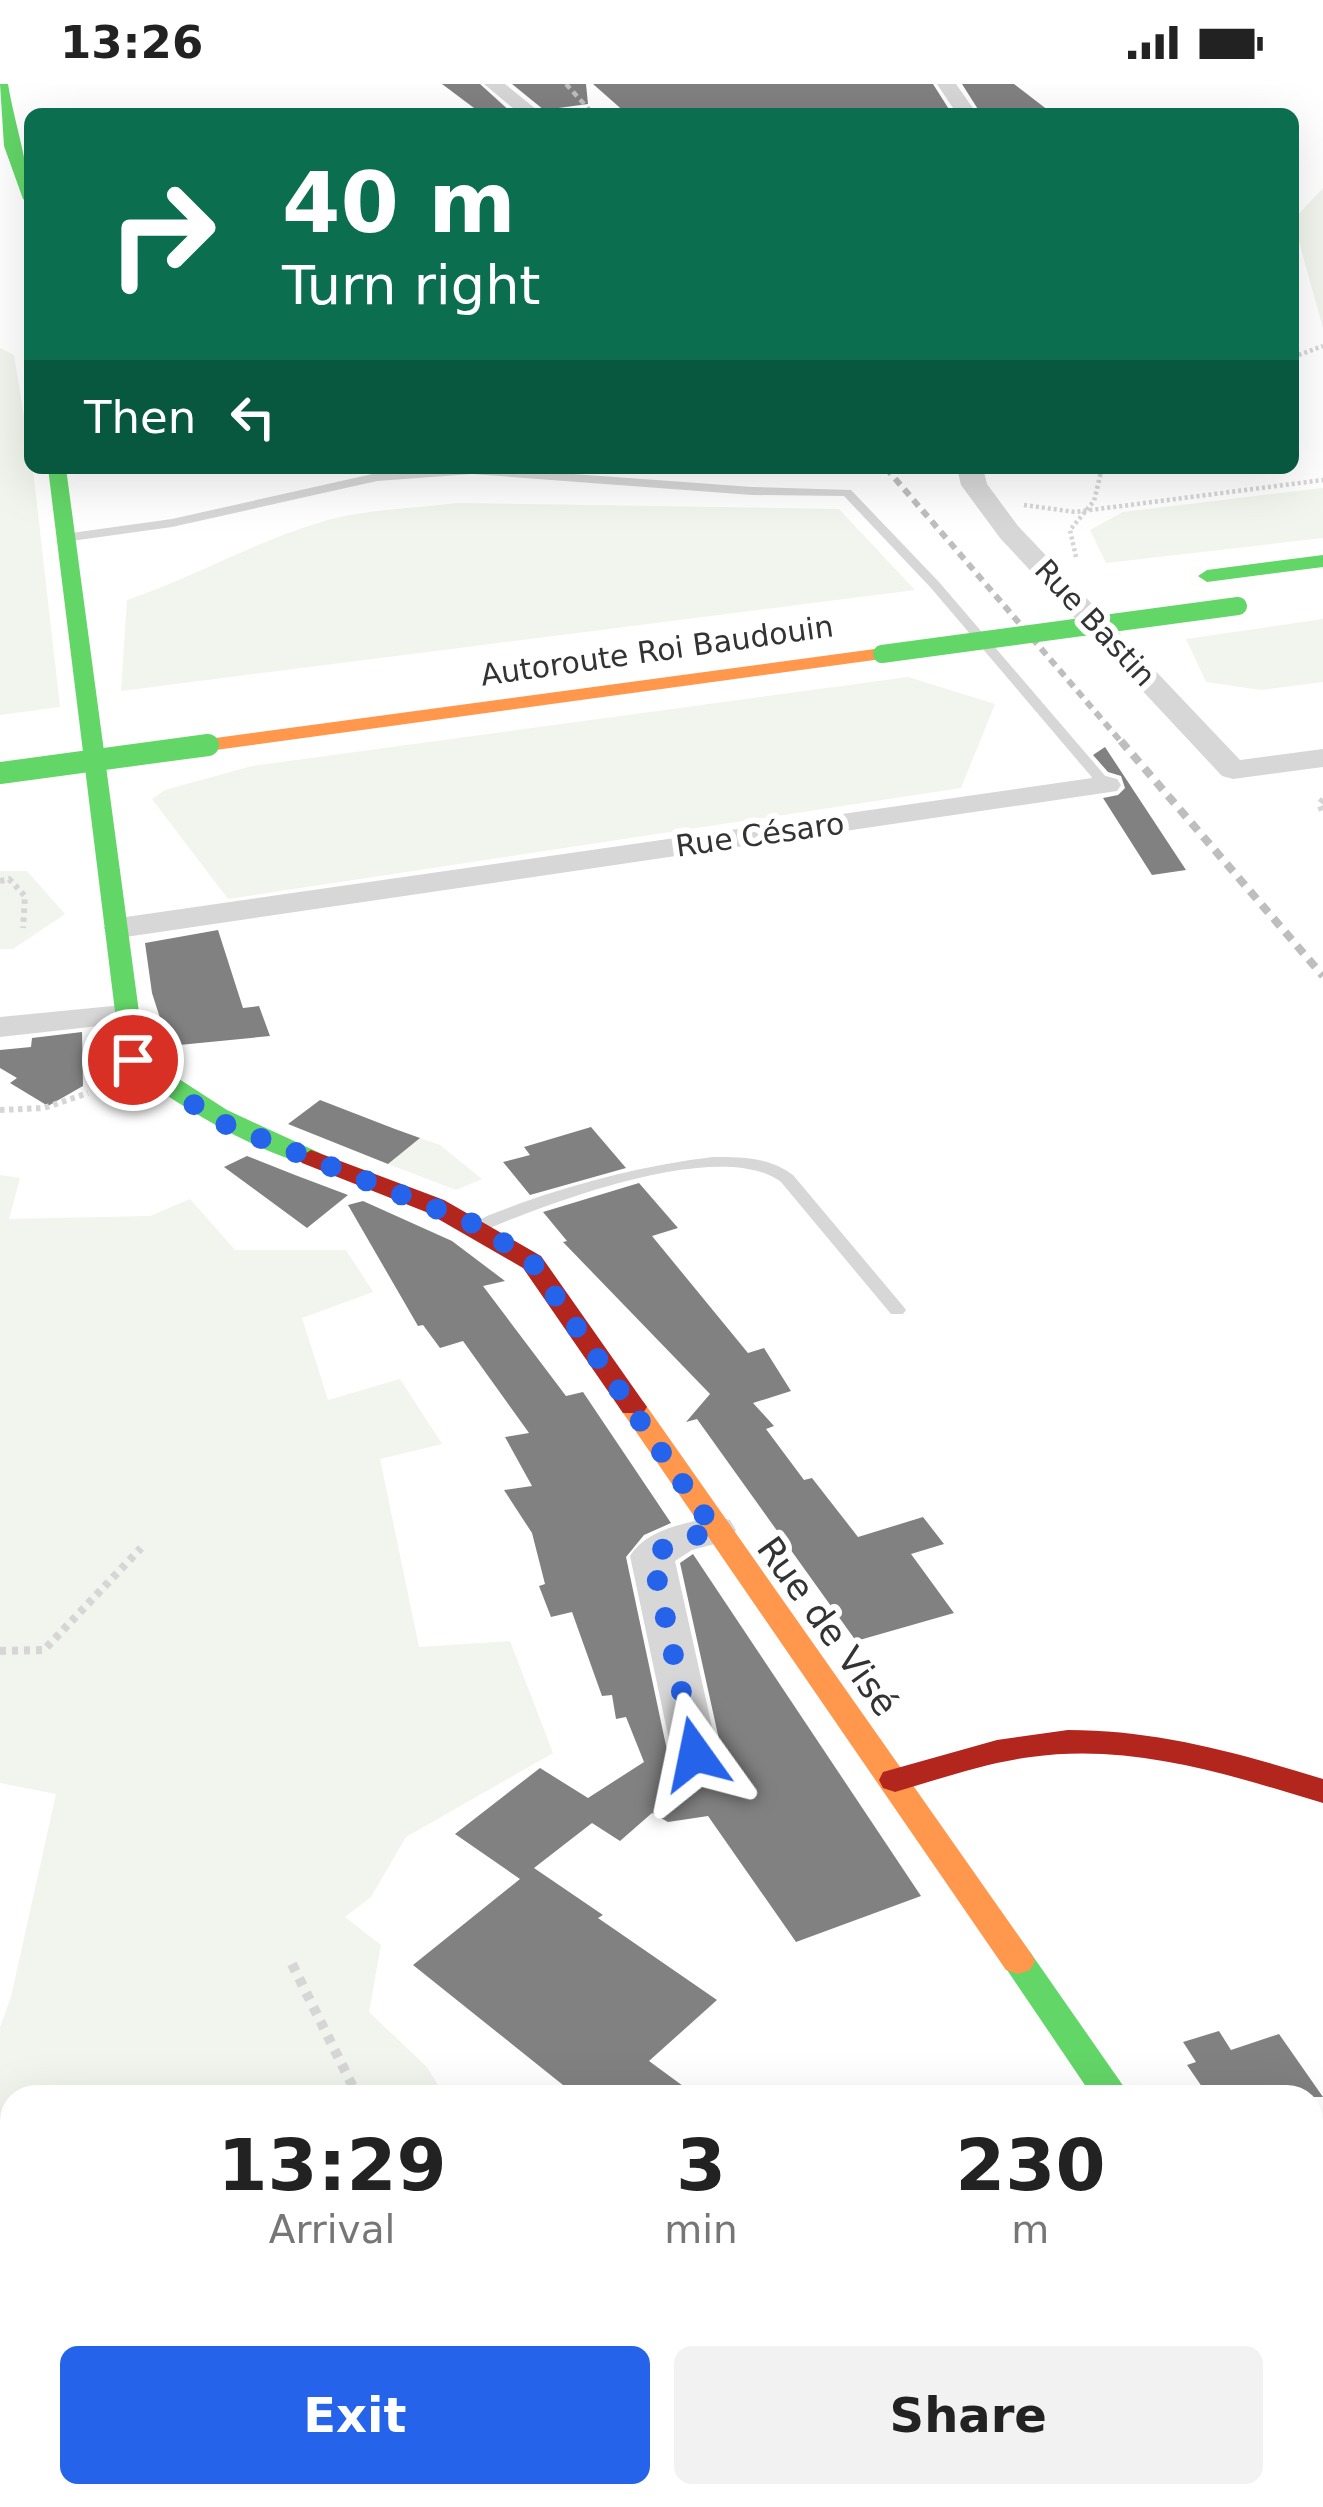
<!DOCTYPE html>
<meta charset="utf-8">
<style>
:root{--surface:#fff;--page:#f2f2f2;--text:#222;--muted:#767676;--accent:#2563eb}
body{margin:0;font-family:"DejaVu Sans",sans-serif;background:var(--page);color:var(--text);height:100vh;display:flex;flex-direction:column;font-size:45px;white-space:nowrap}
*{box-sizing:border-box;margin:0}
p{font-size:39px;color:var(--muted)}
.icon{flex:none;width:66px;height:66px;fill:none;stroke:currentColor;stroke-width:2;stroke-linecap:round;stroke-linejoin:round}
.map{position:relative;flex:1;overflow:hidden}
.details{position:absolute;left:0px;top:2001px;width:1323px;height:423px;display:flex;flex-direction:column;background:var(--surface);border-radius:36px 36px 0 0;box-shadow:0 12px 48px #0002}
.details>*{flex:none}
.hud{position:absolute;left:24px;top:24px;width:1275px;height:366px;border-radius:18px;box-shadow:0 12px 48px #0002;background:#0b6e4f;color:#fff;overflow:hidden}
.pin{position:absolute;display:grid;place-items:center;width:102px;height:102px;color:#fff;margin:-51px;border:6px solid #fff;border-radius:50%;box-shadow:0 3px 12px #0007}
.me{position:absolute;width:132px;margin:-66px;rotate:348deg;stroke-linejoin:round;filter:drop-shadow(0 0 9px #0008)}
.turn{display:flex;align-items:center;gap:42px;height:252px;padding:0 60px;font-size:54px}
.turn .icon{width:156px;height:156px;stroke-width:2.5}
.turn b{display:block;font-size:84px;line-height:102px}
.then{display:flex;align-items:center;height:114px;padding:0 60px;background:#0003;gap:24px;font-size:45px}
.eta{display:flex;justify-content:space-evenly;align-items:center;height:204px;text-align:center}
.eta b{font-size:72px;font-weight:700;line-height:84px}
.primary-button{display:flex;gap:24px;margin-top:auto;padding:24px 60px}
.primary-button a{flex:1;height:138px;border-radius:18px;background:var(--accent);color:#fff;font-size:48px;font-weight:700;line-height:138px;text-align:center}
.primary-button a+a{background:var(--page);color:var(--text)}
.status{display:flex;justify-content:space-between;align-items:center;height:84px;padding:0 60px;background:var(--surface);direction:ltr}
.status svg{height:33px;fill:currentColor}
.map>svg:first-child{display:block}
.green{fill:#f1f5ed}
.building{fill:#818181}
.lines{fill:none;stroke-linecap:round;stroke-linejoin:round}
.path-far3{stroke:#d6d6d6;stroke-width:4.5;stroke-dasharray:3 3;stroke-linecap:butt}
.path-far2{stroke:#d6d6d6;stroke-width:6;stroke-dasharray:4.5 4.5;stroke-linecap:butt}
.path-far1{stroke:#d6d6d6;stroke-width:8;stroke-dasharray:6 6;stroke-linecap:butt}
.path{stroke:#d6d6d6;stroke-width:10;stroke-dasharray:8 8;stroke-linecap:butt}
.lane{fill:#d7d7d7;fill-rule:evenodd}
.street{fill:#d7d7d7;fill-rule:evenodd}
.fast{fill:#63d668;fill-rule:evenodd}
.slow{fill:#ff974d;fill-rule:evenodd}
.jam{fill:#b3261e;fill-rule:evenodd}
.rail-far2{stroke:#bebebe;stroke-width:4.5;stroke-dasharray:6 4.5;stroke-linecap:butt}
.rail-far1{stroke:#bebebe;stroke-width:6;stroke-dasharray:8 6;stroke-linecap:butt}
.rail{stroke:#bebebe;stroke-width:8;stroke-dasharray:10 8;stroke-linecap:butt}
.fast-bridge-far1{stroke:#63d668;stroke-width:18}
.fast-bridge{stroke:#63d668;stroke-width:22}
.route{stroke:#2563eb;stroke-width:21;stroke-dasharray:0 37.8}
.labels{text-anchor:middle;stroke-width:12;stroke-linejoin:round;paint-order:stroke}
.far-street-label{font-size:30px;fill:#333;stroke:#fff}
.street-label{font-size:36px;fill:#333;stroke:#fff}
</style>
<div class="status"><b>13:26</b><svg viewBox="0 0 49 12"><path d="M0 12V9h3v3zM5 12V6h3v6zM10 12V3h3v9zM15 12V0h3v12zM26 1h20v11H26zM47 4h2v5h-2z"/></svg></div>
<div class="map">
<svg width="1323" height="2423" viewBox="0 0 1323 2423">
<rect width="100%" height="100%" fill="#fff"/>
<path class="green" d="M 1323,104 L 1323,244 L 1293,136 Z
M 0,264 L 14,271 L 34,394 L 60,623 L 0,631 Z
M 1323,404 L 1323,454 L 1106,479 L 1090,446 L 1123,428 Z
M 457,419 L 839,425 L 915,506 L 121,607 L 127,516 C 192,494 252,459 318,439 C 361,425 412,425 457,419 Z
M 1323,535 L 1323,598 L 1261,606 L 1206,598 L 1186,555 Z
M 908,593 L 995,620 L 961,704 L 228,815 L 152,715 L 165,706 L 252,682 Z
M 0,787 L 27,787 L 65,830 L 13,865 L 0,865 Z
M 420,1054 L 440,1061 L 482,1095 L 456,1106 L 388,1080 Z
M 0,1091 L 20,1094 L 9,1135 L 150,1132 L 190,1115 L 235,1166 L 346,1166 L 373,1208 L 302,1234 L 328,1316 L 400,1295 L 442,1360 L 380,1375 L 419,1563 L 510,1557 L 553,1669 L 406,1753 L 371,1813 L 345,1833 L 381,1861 L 369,1928 L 427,1983 L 445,2013 L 12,2013 L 12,2412 L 694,2412 L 697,2423 L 0,2423 L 0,1943 L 11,1913 L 56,1710 L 0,1699 Z"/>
<path class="building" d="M 442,0 L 480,0 L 513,30 L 482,30 Z
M 512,0 L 586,0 L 588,20 L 544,26 Z
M 593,0 L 933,0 L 952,30 L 627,30 Z
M 962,0 L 1014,0 L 1053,30 L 981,30 Z
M 1105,663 L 1186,786 L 1152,791 L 1103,714 L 1118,711 L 1125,704 L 1121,692 L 1108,688 L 1093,671 Z
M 218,846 L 243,924 L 259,922 L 270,952 L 169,962 L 152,909 L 145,859 Z
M 82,948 L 83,1002 L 48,1022 L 10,999 L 17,994 L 0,984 L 0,966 L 31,963 L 32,954 Z
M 320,1016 L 395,1045 L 420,1054 L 388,1080 L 288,1040 Z
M 591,1043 L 626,1084 L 530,1111 L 503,1078 L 530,1071 L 524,1063 Z
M 247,1072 L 295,1091 L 348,1111 L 307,1144 L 224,1083 Z
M 639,1099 L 678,1144 L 652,1152 L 748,1269 L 764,1264 L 791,1307 L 753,1319 L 774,1342 L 766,1345 L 804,1396 L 812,1394 L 858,1453 L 923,1433 L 944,1460 L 911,1470 L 954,1529 L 856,1557 L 697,1335 L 686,1338 L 710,1310 L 563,1158 L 567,1157 L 543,1128 Z
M 363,1117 L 452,1157 L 505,1197 L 483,1202 L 566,1312 L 583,1308 L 671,1439 L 644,1451 L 626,1473 L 668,1671 L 675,1684 L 694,1691 L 712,1686 L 722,1669 L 680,1479 L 693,1470 L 921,1812 L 796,1858 L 708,1732 L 668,1738 L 652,1729 L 620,1757 L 592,1739 L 534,1784 L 603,1831 L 598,1834 L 717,1916 L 649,1977 L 698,2013 L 578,2013 L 413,1881 L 520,1795 L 455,1750 L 540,1684 L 588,1714 L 644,1678 L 626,1633 L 616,1635 L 612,1611 L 602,1612 L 572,1528 L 551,1533 L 539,1502 L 545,1500 L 532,1449 L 504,1406 L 532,1402 L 505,1353 L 529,1349 L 463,1257 L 440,1264 L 423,1241 L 418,1242 L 348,1121 Z
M 1219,1947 L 1231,1966 L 1279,1950 L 1323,2013 L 1209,2013 L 1187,1981 L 1196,1978 L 1183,1958 Z"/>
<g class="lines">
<path class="path-far3" d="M 1293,273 L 1323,262
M 1024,421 L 1075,428 L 1323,396
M 1076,473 L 1070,446 L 1094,417 L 1102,384"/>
<path class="path-far2" d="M 1323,715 L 1319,720 L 1323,729
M 0,797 L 9,795 L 25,812 L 23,844
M 0,1026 L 44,1024 L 88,1009"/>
<path class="path-far1" d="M 0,1567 L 44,1566 L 141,1464"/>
<path class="path" d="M 292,1880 L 358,2013
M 0,2384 L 12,2397
M 26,2412 L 36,2423
M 295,2412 L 296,2423"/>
<path class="lane" d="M 452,384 L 492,384 L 752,403 L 851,406 L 939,498 L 1113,701 L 1106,705 L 1101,704 L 931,504 L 844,412 L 752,411 L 472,390 L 377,397 L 172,443 L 64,458 L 58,454 L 64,450 L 172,435 L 377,389 Z
M 114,928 L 122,933 L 107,969 L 112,999 L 104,1004 L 96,999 C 92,973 92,944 114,928 Z
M 713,1073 C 741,1073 769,1073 793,1091 L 903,1222 L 906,1226 L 903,1230 L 891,1230 L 781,1098 C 721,1053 549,1119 485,1146 L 473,1146 L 470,1142 C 484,1131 504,1126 521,1119 C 583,1097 647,1081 713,1073 Z"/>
<path class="street" d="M 484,0 L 505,0 L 542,30 L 520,30 Z
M 937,0 L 956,0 L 977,30 L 957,30 Z
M 957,384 L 983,384 L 987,400 L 1018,442 L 1240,676 L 1323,665 L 1323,683 L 1233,695 L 1222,692 L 1000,454 L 961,401 Z
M 1106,692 L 1117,695 L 1121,701 L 1117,707 L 119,854 L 103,844 L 119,834 Z
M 123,921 L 135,924 L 140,931 L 135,938 L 0,953 L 0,933 Z
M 715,1432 L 730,1436 L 736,1446 L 730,1456 L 692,1466 L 675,1477 L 718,1670 L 711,1682 L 695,1687 L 679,1682 L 672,1670 L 630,1472 C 648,1444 685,1440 715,1432 Z"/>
<path class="fast" d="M 0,0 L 8,0 C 14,37 30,84 30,119 L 23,115 L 4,62 Z
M 48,384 L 66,384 L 145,973 L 227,1026 L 320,1069 L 324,1074 L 320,1079 C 285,1088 146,1004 121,976 Z
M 1323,471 L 1323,483 L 1207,498 L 1198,492 L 1207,486 Z
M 1018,1864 L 1030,1868 L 1131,2013 L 1093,2013 L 1001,1877 L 1006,1868 Z
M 1311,2283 L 1323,2287 L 1323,2336 L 1311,2331 Z"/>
<path class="slow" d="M 882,564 L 889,566 L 889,574 L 208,667 L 198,661 L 208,655 Z
M 633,1314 L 643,1317 L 1030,1868 L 1035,1877 L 1030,1886 L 1018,1890 L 1006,1886 L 619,1323 Z"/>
<path class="jam" d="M 311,1066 L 444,1116 L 541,1172 L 647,1323 L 643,1329 L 623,1329 L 523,1184 L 426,1128 L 302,1079 L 298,1074 Z
M 1068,1646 C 1157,1646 1239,1669 1323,1695 L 1323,1719 C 1227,1690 1132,1659 1031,1673 C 984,1679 940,1695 895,1708 L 883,1704 L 879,1696 L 883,1688 L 997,1656 Z"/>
<path class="rail-far2" d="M 566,0 L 593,30"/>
<path class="rail-far1" d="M 886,384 L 1123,660"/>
<path class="rail" d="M 1121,657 L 1323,892"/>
<path class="fast-bridge-far1" d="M 882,570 L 1238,522"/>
<path class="fast-bridge" d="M 0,689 L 208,661"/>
</g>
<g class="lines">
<path class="route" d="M 133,976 L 215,1036 L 479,1142 L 532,1178 L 715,1447 L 677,1456 L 652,1472 L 695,1670"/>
</g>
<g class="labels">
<g class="far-street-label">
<text transform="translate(1095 539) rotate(47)" y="10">Rue Bastin</text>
<text transform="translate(657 567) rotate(-8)" y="10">Autoroute Roi Baudouin</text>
<text transform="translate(760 751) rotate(-8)" y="10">Rue Césaro</text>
</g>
<g class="street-label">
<text transform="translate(828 1542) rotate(54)" y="13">Rue de Visé</text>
</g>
</g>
</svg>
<div class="pin" style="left:133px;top:976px;background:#d93025"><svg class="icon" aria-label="arrive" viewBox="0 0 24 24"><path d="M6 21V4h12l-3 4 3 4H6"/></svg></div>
<svg class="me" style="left:695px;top:1670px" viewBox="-20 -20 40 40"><path d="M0-17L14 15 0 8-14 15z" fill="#2563eb" stroke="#fff" stroke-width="4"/></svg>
<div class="hud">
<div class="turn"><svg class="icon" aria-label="right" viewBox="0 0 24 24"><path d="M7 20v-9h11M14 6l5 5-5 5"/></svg><div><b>40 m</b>Turn right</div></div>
<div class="then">Then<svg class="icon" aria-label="left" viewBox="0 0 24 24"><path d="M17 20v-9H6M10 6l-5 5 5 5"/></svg></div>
</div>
<section class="details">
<div class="eta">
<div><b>13:29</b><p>Arrival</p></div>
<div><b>3</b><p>min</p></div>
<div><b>230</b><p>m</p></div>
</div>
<div class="primary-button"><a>Exit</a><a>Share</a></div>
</section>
</div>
